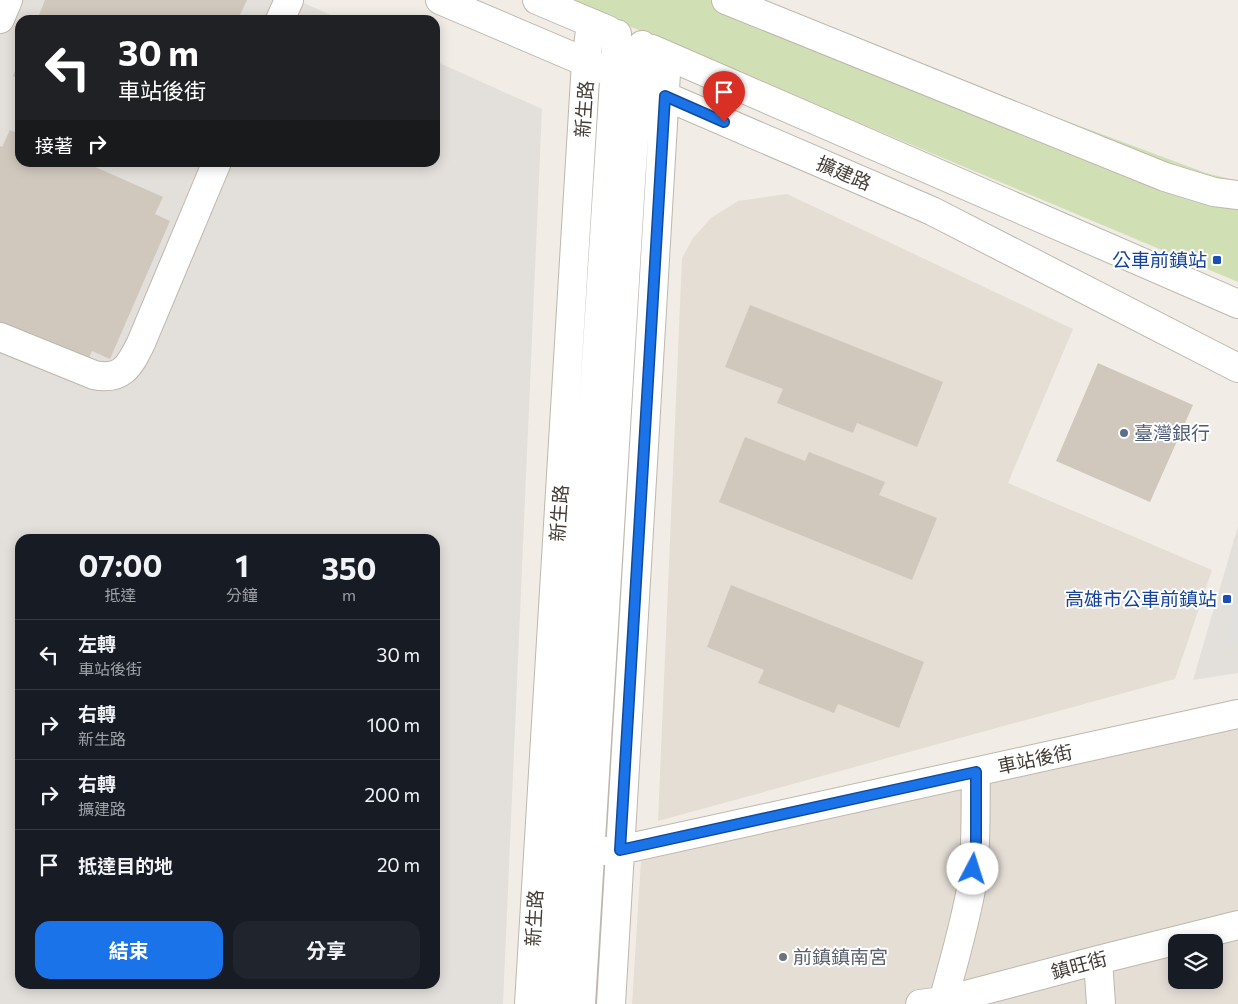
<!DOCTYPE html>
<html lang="zh-TW">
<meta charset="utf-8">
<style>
:root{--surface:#171b24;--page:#20242c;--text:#f1f3f6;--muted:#9ea1a6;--line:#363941;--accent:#1a73e8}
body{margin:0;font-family:Commissioner,"Noto Sans TC",sans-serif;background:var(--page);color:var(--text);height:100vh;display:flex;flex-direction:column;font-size:19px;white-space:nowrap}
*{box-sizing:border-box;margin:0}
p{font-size:16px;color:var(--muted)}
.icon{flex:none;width:28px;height:28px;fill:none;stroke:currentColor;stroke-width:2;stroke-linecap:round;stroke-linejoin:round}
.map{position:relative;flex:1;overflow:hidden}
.sheet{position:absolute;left:15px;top:534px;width:425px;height:455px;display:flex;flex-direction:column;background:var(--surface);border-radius:15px;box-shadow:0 2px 12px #0003}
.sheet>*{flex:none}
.top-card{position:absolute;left:15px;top:15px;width:425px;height:152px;border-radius:15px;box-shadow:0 2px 12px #0003;background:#202124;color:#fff;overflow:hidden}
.fabs{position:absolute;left:1168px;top:934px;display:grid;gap:10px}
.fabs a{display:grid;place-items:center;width:55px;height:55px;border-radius:10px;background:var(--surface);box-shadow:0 2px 12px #0003;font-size:25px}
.pin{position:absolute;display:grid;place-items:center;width:42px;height:42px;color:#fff;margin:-51px -21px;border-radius:50% 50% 50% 0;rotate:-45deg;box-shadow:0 0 5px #0007}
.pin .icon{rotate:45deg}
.me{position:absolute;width:55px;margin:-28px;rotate:5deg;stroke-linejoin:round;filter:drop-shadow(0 0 4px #0008)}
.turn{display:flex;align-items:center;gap:18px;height:105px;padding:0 20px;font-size:22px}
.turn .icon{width:65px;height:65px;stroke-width:2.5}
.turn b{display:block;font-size:35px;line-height:42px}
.then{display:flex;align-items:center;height:48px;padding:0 20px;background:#0003;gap:10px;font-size:19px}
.eta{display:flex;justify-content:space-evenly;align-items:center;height:85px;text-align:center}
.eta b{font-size:30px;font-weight:700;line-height:35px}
.button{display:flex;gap:10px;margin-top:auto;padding:10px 20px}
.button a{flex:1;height:58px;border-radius:15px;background:var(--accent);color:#fff;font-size:20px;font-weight:700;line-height:58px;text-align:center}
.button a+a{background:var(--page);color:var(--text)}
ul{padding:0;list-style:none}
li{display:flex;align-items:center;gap:15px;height:70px;padding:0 20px;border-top:1px solid var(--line)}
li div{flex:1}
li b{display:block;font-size:19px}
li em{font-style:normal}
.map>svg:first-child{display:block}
.residential{fill:#e4ded5;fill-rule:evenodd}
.industrial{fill:#e3dfdb;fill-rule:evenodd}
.green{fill:#d0e0b4}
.parking{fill:#e2e0de}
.building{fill:#d1c8bd}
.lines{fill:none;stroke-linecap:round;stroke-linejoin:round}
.minor-casing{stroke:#beb7ad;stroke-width:30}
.minor{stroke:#fff;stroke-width:28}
.route-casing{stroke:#114b97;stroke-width:12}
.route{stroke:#1a73e8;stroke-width:9}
.transit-dot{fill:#1a4fb4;stroke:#fff;stroke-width:2}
.service-dot{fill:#5c6f8a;stroke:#fff;stroke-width:2}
.worship-dot{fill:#6b7280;stroke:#fff;stroke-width:2}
.labels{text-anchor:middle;stroke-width:4;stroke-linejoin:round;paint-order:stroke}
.street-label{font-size:19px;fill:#433d36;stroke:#fff}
.transit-label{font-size:19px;fill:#164399;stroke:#fff;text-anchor:end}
.service-label{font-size:19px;fill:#4e5e75;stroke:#fff;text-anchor:start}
.worship-label{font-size:19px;fill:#5b616d;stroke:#fff;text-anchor:start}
</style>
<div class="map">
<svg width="1238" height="1004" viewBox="0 0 1238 1004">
<rect width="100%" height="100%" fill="#f1ede6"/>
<path class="residential" d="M 787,194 L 1073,329 L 1008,483 L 1212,570 L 1175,679 L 658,821 L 682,258 L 693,238 L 711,218 L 738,201 Z
M 1238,723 L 1238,1004 L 632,1004 L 641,861 ZM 1176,942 L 1214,942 L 1214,980 L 1176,980 Z"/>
<path class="industrial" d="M 0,0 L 297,0 L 342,20 L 20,20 L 20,162 L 435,162 L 435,61 L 542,109 L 503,1004 L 0,1004 ZM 20,539 L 435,539 L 435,984 L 20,984 Z
M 1238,526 L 1238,673 L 1193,680 Z"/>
<path class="green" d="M 567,0 L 742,0 L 1206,173 L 1238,181 L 1238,282 Z"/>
<path class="parking" d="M 1238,590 L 1238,643 L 1224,643 Z"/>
<path class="building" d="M 45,0 L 247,0 L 240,15 L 253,20 L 37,20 Z
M 20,59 L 20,79 L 13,76 Z
M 10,130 L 20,134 L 20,162 L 84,162 L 163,197 L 155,214 L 170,221 L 110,359 L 92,351 L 86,365 L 0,328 L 0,146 L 2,147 Z
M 750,305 L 943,382 L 917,447 L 857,423 L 853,433 L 777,403 L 783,389 L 725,367 Z
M 1098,363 L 1193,405 L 1150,502 L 1056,461 Z
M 745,437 L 805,461 L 809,452 L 885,482 L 879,495 L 937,518 L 912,580 L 719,502 Z
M 731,585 L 924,662 L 899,728 L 838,704 L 834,713 L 758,683 L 764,670 L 707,647 Z"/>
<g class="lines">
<g class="minor-casing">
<path id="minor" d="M 440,0 L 602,69
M 537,0 L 608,30
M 726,0 L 1165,177 L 1214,192 L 1238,195
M 0,19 L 8,0
M 280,20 L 289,0
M 652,49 L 1238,304
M 651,90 L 932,211 L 1238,368
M 0,337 L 94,375 C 123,381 130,365 141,343 L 217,162
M 604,851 L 620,850 L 1238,714
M 1098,960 L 1101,1004
M 943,1001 C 954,962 965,924 972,884 C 977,847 975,809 976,772
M 529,1004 L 586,62 L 591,23
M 555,1004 L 617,34
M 581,1004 L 631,181 L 638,84 L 642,45
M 611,1004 L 667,56
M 920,1004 L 943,1001 L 1098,960 L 1238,925"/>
</g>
<use href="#minor" class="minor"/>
</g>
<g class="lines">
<g class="route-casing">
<path id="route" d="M 724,122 L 665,96 L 620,850 L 976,772 L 976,841 L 973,869"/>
</g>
<use href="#route" class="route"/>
</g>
<g class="transit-dot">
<rect x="1212" y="255" width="10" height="10" rx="2.5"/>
<rect x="1222" y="594" width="10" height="10" rx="2.5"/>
</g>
<circle class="service-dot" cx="1124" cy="433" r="5"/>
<circle class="worship-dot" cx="783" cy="957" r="5"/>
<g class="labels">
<g class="street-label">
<text transform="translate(584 109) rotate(-86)" y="7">新生路</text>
<text transform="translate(844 173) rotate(23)" y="7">擴建路</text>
<text transform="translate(559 513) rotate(-86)" y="7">新生路</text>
<text transform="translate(1035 759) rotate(-12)" y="7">車站後街</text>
<text transform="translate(534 918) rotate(-87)" y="7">新生路</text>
<text transform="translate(1079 965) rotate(-15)" y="7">鎮旺街</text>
</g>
<g class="transit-label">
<text x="1207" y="267">公車前鎮站</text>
<text x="1217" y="606">高雄市公車前鎮站</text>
</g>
<g class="service-label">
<text x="1134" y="440">臺灣銀行</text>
</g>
<g class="worship-label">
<text x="793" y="964">前鎮鎮南宮</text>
</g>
</g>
</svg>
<div class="fabs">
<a><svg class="icon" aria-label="layers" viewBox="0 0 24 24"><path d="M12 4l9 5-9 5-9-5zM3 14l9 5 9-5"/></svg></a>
</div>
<div class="pin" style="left:724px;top:122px;background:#d93025"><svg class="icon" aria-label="arrive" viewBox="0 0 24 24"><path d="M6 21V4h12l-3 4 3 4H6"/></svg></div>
<svg class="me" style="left:973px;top:869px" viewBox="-20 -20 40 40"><circle r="19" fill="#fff"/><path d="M0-13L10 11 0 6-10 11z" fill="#1a73e8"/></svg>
<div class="top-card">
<div class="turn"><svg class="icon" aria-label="left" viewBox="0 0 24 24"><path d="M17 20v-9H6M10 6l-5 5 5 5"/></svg><div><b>30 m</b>車站後街</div></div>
<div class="then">接著<svg class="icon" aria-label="right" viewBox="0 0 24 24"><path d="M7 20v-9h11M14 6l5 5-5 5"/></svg></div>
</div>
<section class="sheet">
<div class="eta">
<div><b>07:00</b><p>抵達</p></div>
<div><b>1</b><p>分鐘</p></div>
<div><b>350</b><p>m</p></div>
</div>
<ul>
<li><svg class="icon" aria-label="left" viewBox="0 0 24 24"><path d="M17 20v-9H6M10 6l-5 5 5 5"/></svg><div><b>左轉</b><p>車站後街</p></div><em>30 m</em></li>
<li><svg class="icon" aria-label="right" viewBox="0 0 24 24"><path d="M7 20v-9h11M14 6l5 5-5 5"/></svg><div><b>右轉</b><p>新生路</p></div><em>100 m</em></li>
<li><svg class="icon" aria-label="right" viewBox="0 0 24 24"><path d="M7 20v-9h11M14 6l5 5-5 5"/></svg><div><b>右轉</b><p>擴建路</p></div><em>200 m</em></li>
<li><svg class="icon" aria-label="arrive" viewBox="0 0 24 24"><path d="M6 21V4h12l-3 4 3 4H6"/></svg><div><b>抵達目的地</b></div><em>20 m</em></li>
</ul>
<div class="button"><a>結束</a><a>分享</a></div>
</section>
</div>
